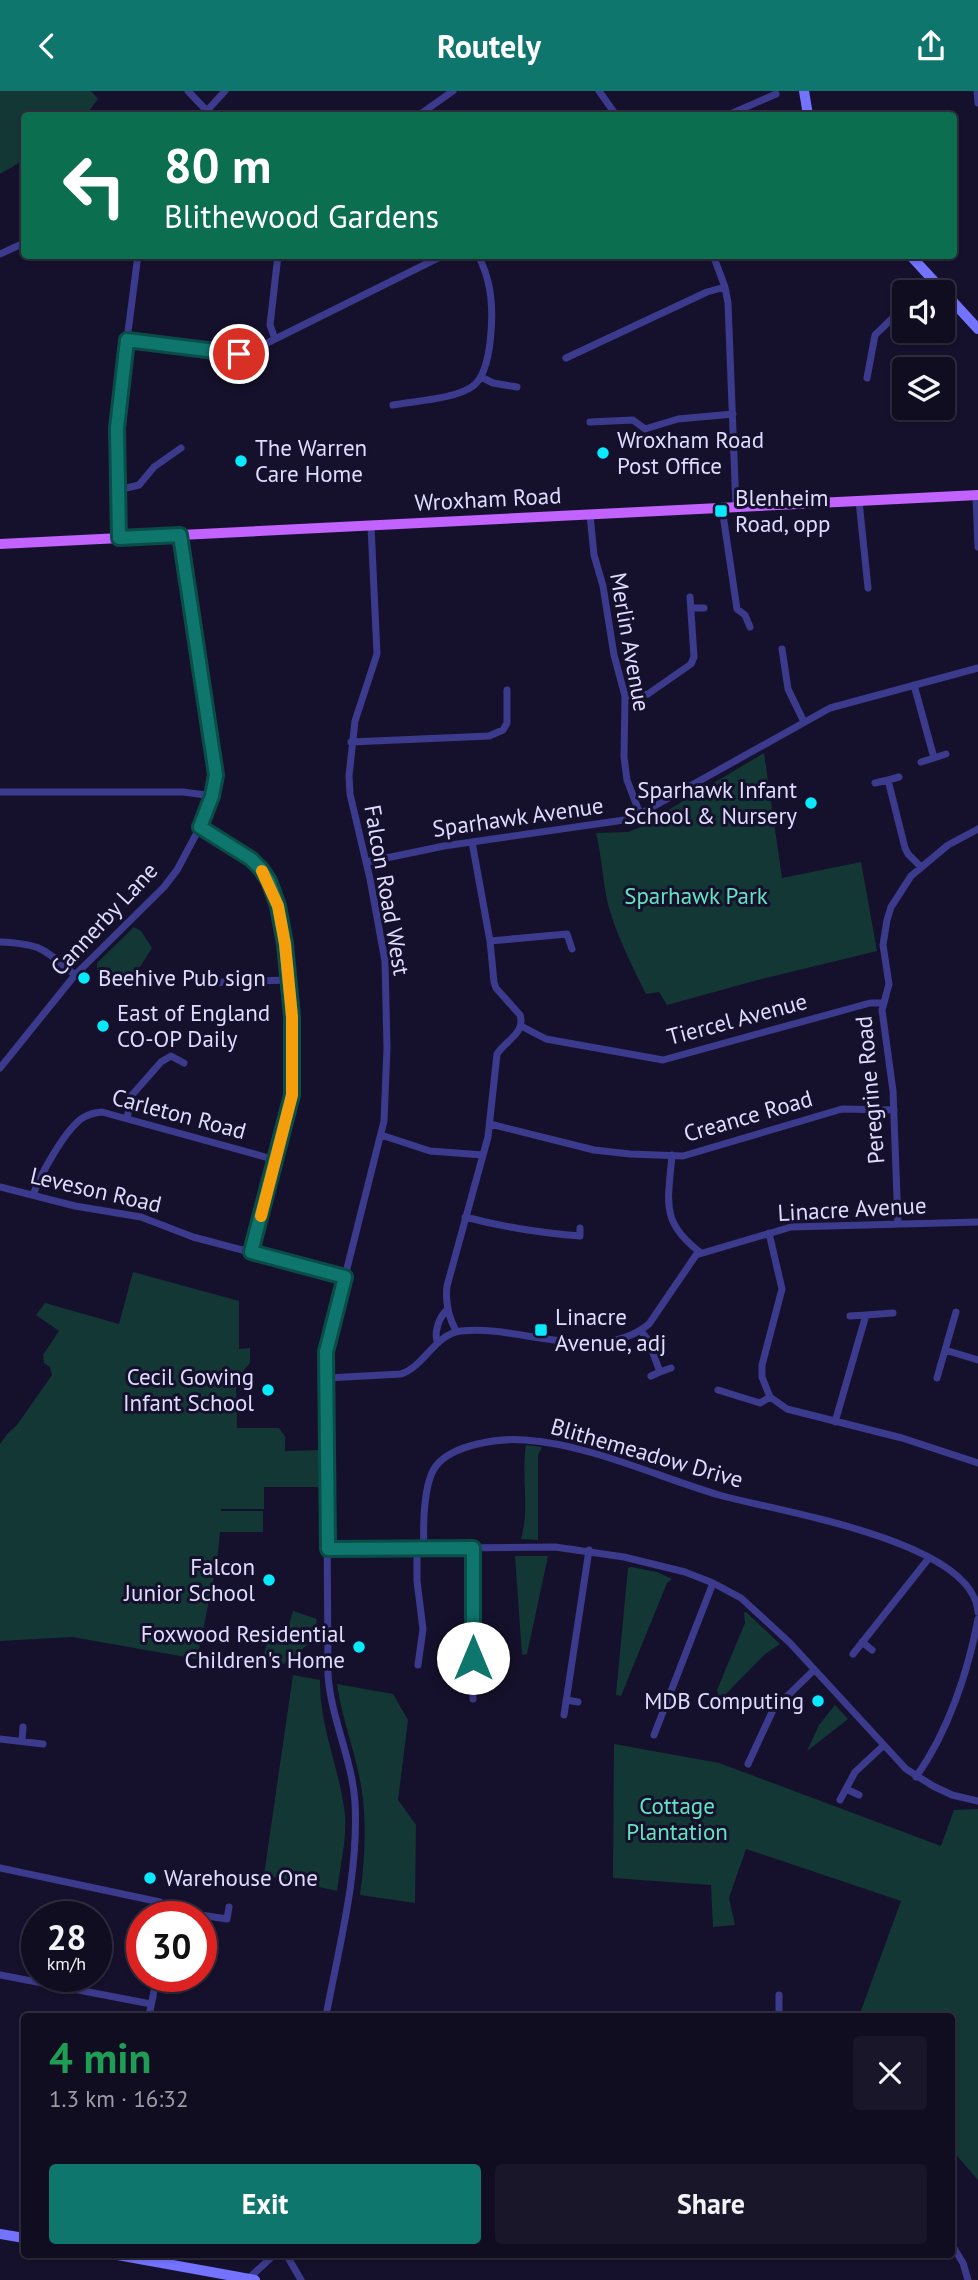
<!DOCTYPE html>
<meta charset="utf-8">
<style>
:root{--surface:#100d21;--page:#19162a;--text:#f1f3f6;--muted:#9c9ca5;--line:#302d3f;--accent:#0f766e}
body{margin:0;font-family:"PT Sans",sans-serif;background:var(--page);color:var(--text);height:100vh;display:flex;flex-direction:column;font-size:26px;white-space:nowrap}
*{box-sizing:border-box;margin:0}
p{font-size:23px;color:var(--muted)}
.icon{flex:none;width:38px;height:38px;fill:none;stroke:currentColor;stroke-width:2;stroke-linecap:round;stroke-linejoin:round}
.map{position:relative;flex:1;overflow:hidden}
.side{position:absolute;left:21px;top:1922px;width:934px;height:245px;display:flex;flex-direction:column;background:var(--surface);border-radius:7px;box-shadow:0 2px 5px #0004,0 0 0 2px var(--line)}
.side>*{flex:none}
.banner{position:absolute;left:21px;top:21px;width:936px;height:147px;border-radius:7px;box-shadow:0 2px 5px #0004,0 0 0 2px var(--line);background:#0b6e4f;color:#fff;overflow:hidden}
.controls{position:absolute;left:892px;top:189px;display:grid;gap:14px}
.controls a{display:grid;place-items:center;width:63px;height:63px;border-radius:7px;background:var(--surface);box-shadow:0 2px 5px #0004,0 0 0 2px var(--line);font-size:35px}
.speed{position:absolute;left:21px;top:1810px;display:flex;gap:14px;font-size:35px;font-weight:700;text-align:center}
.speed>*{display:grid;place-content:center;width:91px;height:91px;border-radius:50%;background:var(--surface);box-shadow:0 2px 5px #0004,0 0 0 2px var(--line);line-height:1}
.speed small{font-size:18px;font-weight:400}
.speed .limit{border:10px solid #d22;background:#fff;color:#111}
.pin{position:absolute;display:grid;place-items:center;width:60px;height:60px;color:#fff;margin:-30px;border:4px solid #fff;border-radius:50%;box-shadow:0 2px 7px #0007}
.me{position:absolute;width:77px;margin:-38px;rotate:0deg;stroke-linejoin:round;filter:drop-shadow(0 0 5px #0008)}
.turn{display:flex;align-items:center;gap:24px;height:147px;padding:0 28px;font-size:32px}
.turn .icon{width:91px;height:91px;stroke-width:2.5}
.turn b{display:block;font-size:49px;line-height:60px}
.round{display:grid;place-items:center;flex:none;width:74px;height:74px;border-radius:7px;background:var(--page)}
.overview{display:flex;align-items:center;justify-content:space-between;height:119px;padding:0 28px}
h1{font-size:42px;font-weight:600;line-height:52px;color:#1e9e55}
.primary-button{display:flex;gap:14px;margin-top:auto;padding:14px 28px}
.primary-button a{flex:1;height:80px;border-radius:7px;background:var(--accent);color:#fff;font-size:28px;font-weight:600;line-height:80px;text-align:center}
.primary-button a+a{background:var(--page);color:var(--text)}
header{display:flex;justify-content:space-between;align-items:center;height:91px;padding:0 28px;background:var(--accent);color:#fff;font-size:32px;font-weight:600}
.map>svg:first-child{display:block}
.green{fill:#133735}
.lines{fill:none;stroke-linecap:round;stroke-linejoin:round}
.street{stroke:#3c3a8c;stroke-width:7}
.secondary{stroke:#7473ff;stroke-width:10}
.primary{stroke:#c263ff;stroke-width:10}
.route-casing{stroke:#0a4d48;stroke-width:18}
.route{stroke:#0f766e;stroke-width:12}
.slow{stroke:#f59e0b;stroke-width:12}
.poi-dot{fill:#08ebff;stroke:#15112c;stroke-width:2.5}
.labels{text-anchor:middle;stroke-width:6;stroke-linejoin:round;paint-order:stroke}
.poi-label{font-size:23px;fill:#dfdcff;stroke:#15112c;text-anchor:start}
.street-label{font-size:23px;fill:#dfdcff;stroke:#15112c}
.park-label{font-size:23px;fill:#63e4c1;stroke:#15112c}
</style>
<header><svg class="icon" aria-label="back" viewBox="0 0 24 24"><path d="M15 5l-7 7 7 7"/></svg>Routely<svg class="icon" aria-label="share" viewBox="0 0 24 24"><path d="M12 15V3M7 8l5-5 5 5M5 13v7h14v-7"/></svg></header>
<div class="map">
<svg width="978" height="2189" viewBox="0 0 978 2189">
<rect width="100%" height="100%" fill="#15112c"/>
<path class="green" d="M 0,0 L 91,0 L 98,8 L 86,24 L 24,24 L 24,69 L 0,83 Z
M 764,662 L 782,787 L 861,771 L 877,860 L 754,890 L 667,914 L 659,901 L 646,903 C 632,875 618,847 609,817 C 603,795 602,766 596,742 L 628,741 L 638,737 Z
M 134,836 L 141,840 L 152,857 L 129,893 C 117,893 106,890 97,881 L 97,872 Z
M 133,1181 L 239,1210 L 239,1258 L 250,1257 L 250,1272 L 236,1289 L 237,1337 L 279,1337 L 285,1345 L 285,1360 L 321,1359 L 321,1396 L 264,1396 L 264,1418 L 221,1418 L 221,1420 L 263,1420 L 263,1441 L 220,1441 L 217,1471 L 197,1568 L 72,1546 L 0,1550 L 0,1353 L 8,1342 L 17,1334 L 52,1284 L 50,1276 L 44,1272 L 43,1264 L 59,1240 L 36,1224 L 45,1212 L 119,1233 Z
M 526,1354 L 542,1356 L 538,1364 L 538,1449 L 521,1448 C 530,1418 521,1385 526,1354 Z
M 515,1465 L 548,1465 L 527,1563 L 522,1564 Z
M 631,1476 L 657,1481 L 672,1488 L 667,1492 L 623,1600 L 621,1605 L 616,1604 L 628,1477 Z
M 293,1520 L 317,1528 L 311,1551 L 284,1573 L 263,1569 L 270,1536 L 287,1540 Z
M 746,1521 L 780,1553 L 765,1563 L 720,1609 L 717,1599 L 745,1532 L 744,1522 Z
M 293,1584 L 320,1589 C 319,1635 340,1678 345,1724 C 347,1748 340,1776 337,1800 L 264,1784 Z
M 337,1593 L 393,1603 L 408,1629 L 398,1709 L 416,1734 L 415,1812 L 360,1804 C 365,1769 367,1729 361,1694 C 355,1660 342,1628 337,1593 Z
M 835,1614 L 848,1628 L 807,1660 L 819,1634 Z
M 614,1653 L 719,1672 L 941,1755 L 954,1719 L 978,1718 L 978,2089 L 952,2059 L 952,1925 L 859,1925 L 901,1810 L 746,1758 L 729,1807 L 735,1834 L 713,1836 L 711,1794 L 613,1787 Z"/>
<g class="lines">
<path class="street" d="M 188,0 L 207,20
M 599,0 L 616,24
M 977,0 L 978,12
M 203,24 L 225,0
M 419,24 L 453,0
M 728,24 L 776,3
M 0,163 L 24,152
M 713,164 L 725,196 L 728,212 L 736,417
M 920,201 L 933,189
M 275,248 L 270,234 L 278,164
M 127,249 L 228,263 L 249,261 L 444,164
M 566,267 L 707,201 L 725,196
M 481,286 L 493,292 L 517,296
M 867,287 L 875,244 L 905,215
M 393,314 C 414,310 456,308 473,295 C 493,280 494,219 489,195 C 487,185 483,174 478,164
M 590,331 L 633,329 L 645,338 L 678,328 L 733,323
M 118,399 L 139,394 L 154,376 L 181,357
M 976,405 L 978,456
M 859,410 L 868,497
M 722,417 L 737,518 L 745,524 L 750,536
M 590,424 L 594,464 L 603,495 L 614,564 L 625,605 L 624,666 L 627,689 L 640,723
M 119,448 L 119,310 L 138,164
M 691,517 L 704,517
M 782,558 L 788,598 L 804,631
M 914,594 L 934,667 L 946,663
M 625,605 L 648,603 L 691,573 L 694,566 L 690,506
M 351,651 L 489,645 L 503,639 L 507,632 L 507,599
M 921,671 L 934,667
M 899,686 L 888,689 L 905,757 L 908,763 L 921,776
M 875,692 L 888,689
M 0,701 L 183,701 L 213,705
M 200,736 C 220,748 246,760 261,778 C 292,817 292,916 291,965 C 291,982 293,1000 290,1018 C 280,1066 264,1114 251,1161
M 367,771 L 444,755 L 631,728 L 830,617 L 978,577
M 490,850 L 567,843 L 572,858
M 0,851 C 43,853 43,858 75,884
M 212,893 L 223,891 L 289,889
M 521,935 L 546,948 L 663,969 L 870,912 L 883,912
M 0,977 L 75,884 L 164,796 L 177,779 L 200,736 L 213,705 L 216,684 L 180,444
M 127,1027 L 132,1004 L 161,971 L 171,965 L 184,972
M 490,1033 L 594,1059 L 630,1063 L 683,1065 L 842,1018 L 894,1019
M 381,1044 L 430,1060 L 483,1064
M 672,1064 C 668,1112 660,1131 701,1162
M 0,1096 L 75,1115 L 141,1126 L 193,1146 L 345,1186
M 33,1104 C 40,1084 64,1041 81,1028 C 87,1023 94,1022 102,1021 L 276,1069
M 465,1126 C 503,1136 541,1142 580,1145 L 580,1137
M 898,1133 L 893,1000 L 882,919 L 889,893 L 883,854 L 887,829 L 891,816 L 911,785 L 948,754 L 978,738
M 769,1142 L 782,1198 L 762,1274 L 762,1286 L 770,1306 L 787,1318 L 902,1347 L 978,1372
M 866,1224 L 893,1222
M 456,1240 C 448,1225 445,1212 447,1195 L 488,1046 L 497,963 C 505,950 526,942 520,924 L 496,897 L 494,891 L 490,850 L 472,751
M 641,1240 L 648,1249 L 660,1281 L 671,1277
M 438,1252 C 433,1243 439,1226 447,1219
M 945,1259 L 956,1221
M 651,1285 L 660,1281
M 327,1287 L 401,1283 C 425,1275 435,1243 461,1240 C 519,1233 598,1275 649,1233 L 696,1164 L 791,1136 L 978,1131
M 937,1287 L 945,1259 L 978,1269
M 718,1299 L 760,1312 L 770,1306
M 835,1331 L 866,1224 L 850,1225
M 473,1457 L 473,1608
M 328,1458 L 555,1456 L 624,1466 L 685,1481 L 713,1492 L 741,1507 L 790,1552 L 906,1678 L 933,1695 L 952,1704 L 978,1710
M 417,1458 L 417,1490 L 423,1538 L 418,1574
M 424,1458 C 423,1437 423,1392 436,1375 C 453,1353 500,1347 525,1349 C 588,1353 658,1386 719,1404 C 775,1420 973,1449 978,1521
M 862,1551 L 872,1559
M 853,1563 L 929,1467
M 473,1591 L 485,1590
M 566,1609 L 578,1611
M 564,1624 L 589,1459
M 654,1644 L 713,1492
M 0,1648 L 43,1653
M 22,1650 L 23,1636
M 748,1673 L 773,1619 L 814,1579
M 916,1686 C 948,1641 968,1581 978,1528
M 846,1698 L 859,1704
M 840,1709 L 855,1681 L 883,1655
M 0,1777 L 160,1811 L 168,1819
M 168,1819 L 227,1828 L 229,1816
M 0,1884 L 151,1913
M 149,1925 L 157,1885
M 326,1925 C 339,1855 359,1782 355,1711 C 352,1668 331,1627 328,1584 L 326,1261 L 384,1030 L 387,957 L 385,870 L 370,788 L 350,703 L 349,685 L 355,630 L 377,563 L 371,435
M 779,1925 L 779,1904
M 952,2154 L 963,2172 L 968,2189
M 286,2163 L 301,2189
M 248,2188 L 275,2163"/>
<path class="secondary" d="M 804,0 L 808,24
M 910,164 L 978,238
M 0,2143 L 24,2147
M 112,2163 L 255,2189"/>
<path class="primary" d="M 0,453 L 978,404"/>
</g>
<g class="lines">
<g class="route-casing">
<path id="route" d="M 239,263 L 127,249 L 117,337 L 119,447 L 180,444 L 216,684 L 212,705 L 200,736 L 251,768 L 261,778 L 269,790 L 278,815 L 285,853 L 292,926 L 292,1004 L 251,1161 L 345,1186 L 326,1261 L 328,1458 L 473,1457 L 473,1567"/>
</g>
<use href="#route" class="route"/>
<path class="slow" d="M 261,1125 L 292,1004 L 292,926 L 285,853 L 278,815 L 262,780"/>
</g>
<g class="poi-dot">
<circle cx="603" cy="362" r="7"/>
<circle cx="241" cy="370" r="7"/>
<rect x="714" y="413" width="14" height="14" rx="3.5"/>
<circle cx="811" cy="712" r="7"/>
<circle cx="84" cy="887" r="7"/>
<circle cx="103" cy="935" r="7"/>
<rect x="534" y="1232" width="14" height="14" rx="3.5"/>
<circle cx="268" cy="1299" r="7"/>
<circle cx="269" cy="1489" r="7"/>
<circle cx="359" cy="1556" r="7"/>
<circle cx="818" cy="1610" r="7"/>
<circle cx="150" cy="1787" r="7"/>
</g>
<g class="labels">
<g class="poi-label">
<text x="617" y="357">Wroxham Road<tspan x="617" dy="26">Post Office</tspan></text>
<text x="255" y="365">The Warren<tspan x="255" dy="26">Care Home</tspan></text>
<text x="735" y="415">Blenheim<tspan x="735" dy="26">Road, opp</tspan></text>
<text x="797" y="707" text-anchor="end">Sparhawk Infant<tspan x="797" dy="26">School &amp; Nursery</tspan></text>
<text x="98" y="895">Beehive Pub sign</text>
<text x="117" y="930">East of England<tspan x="117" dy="26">CO-OP Daily</tspan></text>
<text x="555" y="1234">Linacre<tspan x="555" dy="26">Avenue, adj</tspan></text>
<text x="254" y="1294" text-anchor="end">Cecil Gowing<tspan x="254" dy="26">Infant School</tspan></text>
<text x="255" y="1484" text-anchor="end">Falcon<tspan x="255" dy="26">Junior School</tspan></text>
<text x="345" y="1551" text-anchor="end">Foxwood Residential<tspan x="345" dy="26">Children's Home</tspan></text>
<text x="804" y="1618" text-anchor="end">MDB Computing</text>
<text x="164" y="1795">Warehouse One</text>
</g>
<g class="street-label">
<text transform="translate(488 408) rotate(-3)" y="8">Wroxham Road</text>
<text transform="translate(630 551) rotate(80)" y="8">Merlin Avenue</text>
<text transform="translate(518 726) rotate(-8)" y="8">Sparhawk Avenue</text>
<text transform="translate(387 799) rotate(80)" y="8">Falcon Road West</text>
<text transform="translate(104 828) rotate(-47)" y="8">Cannerby Lane</text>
<text transform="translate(737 928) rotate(-15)" y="8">Tiercel Avenue</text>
<text transform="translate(870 999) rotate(-95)" y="8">Peregrine Road</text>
<text transform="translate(179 1023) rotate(15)" y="8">Carleton Road</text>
<text transform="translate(748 1025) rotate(-16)" y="8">Creance Road</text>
<text transform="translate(96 1099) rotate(13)" y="8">Leveson Road</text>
<text transform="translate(852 1118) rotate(-3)" y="8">Linacre Avenue</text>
<text transform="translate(647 1362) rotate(16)" y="8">Blithemeadow Drive</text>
</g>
<g class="park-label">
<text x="696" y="813">Sparhawk Park</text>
<text x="677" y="1723">Cottage<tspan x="677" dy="26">Plantation</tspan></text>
</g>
</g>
</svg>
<div class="controls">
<a><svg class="icon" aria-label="sound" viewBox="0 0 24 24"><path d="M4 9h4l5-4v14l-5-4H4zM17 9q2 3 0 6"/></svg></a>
<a><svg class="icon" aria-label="layers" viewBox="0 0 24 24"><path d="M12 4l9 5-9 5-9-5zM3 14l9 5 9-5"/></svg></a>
</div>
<div class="speed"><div>28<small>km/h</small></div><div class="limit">30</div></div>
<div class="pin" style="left:239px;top:263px;background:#d93025"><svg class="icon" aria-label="arrive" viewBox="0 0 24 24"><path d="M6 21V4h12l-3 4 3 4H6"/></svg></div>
<svg class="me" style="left:473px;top:1567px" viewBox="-20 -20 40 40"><circle r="19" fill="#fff"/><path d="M0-13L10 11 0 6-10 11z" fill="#0f766e"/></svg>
<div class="banner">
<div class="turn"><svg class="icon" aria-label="left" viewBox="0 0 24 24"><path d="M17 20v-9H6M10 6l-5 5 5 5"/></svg><div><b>80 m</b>Blithewood Gardens</div></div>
</div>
<section class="side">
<div class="overview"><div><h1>4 min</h1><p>1.3 km · 16:32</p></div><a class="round"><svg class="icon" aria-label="close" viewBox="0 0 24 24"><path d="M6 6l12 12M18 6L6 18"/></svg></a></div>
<div class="primary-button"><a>Exit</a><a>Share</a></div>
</section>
</div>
